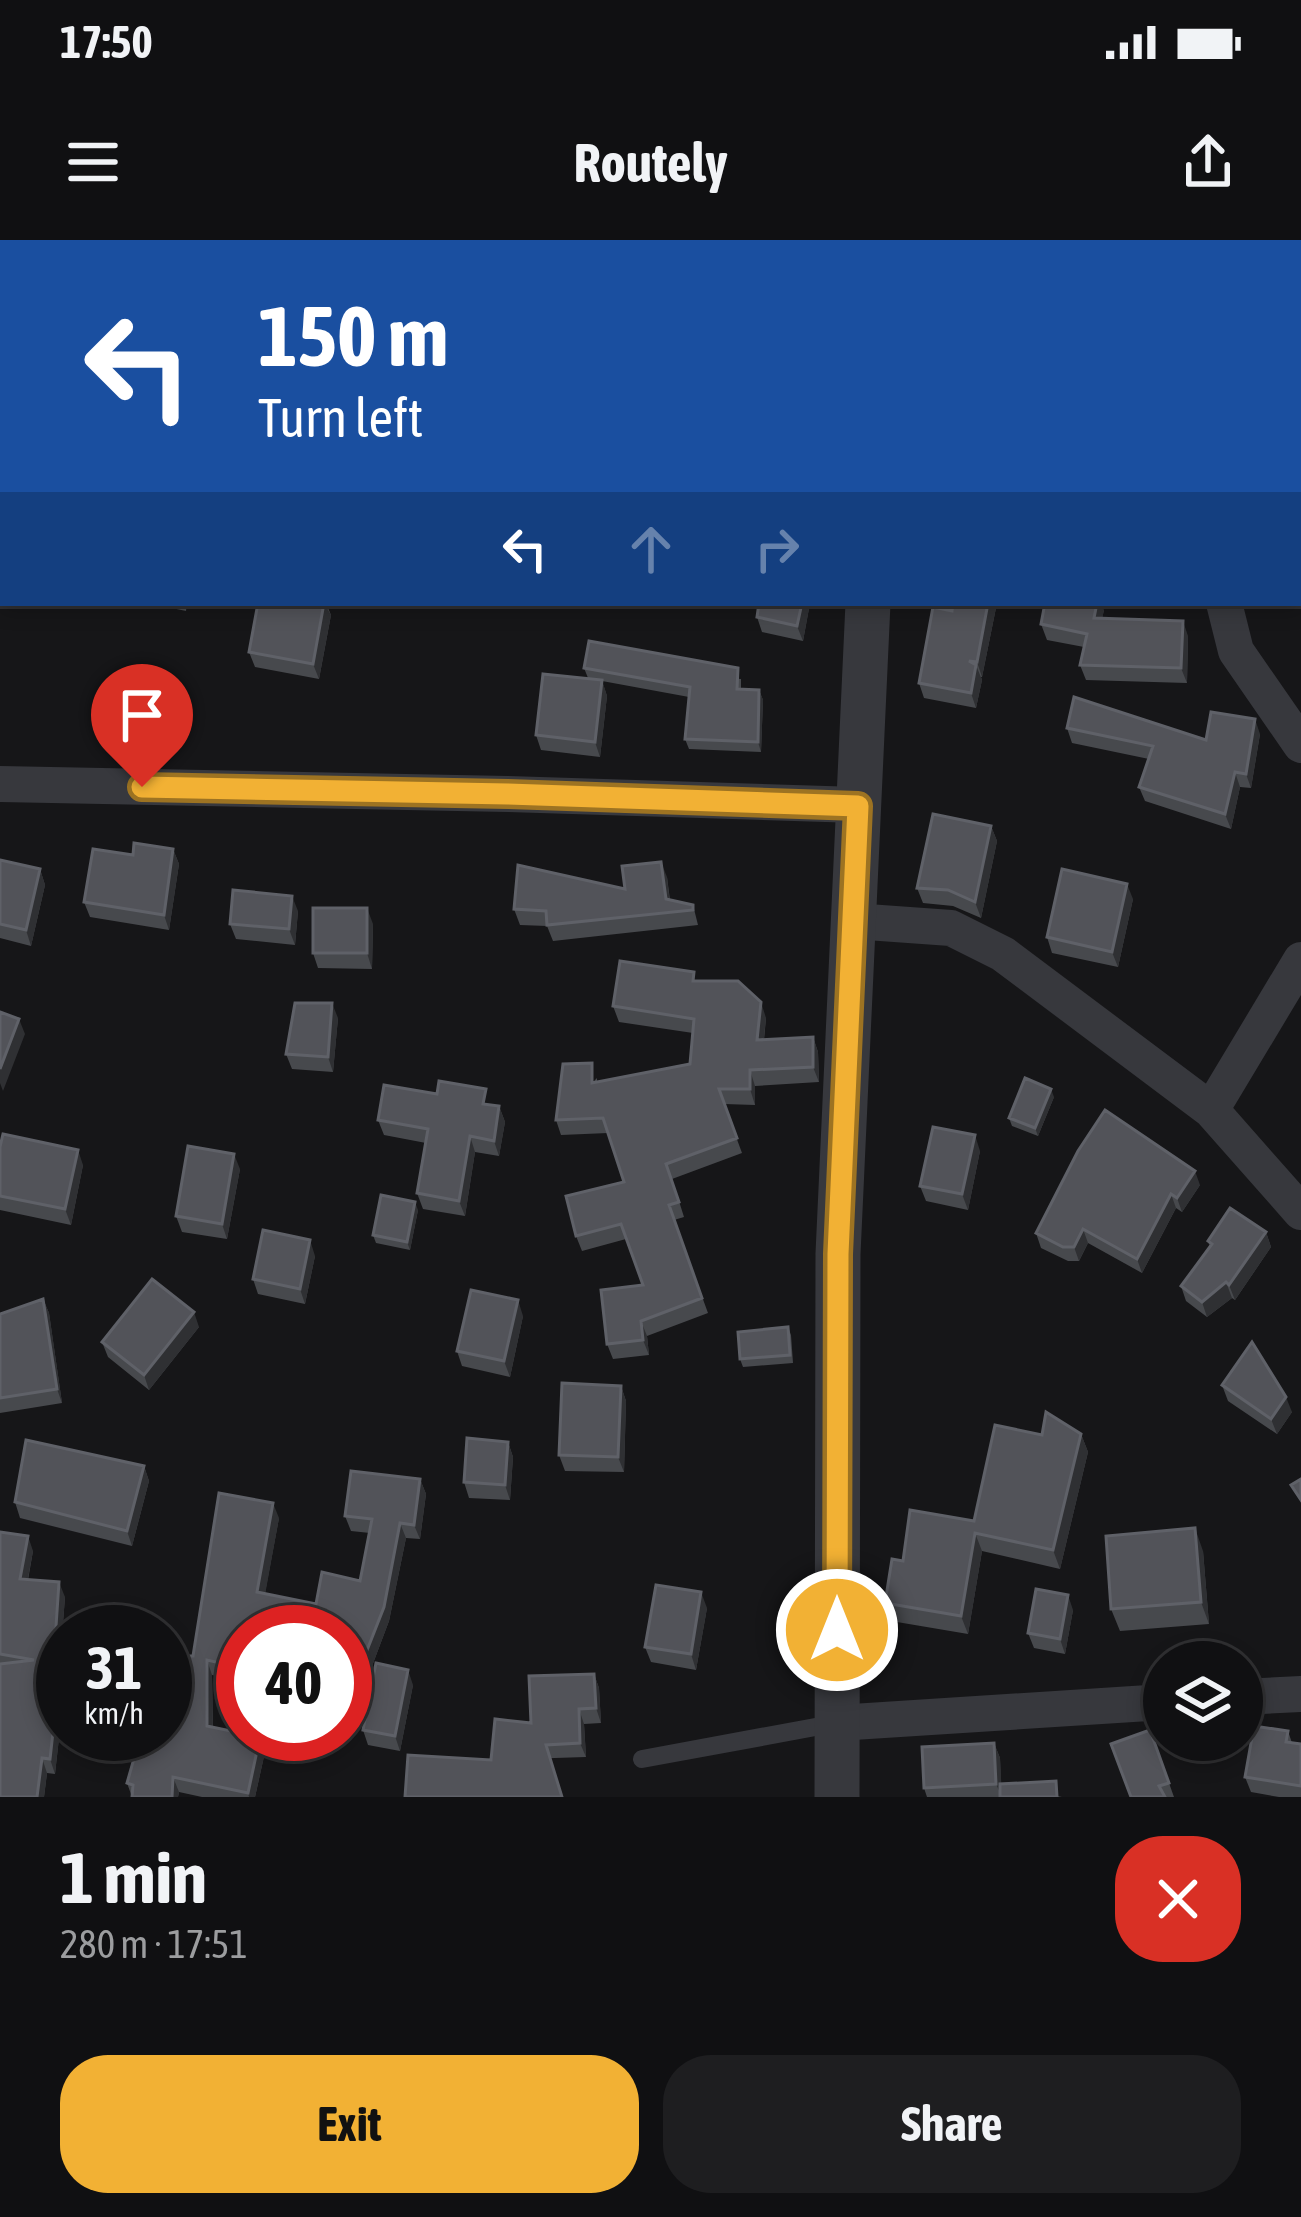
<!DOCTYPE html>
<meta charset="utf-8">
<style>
:root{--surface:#101012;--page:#1e1e20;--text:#f1f3f6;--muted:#9c9d9f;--line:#303032;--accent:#f2b134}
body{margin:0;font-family:"Asap Condensed",sans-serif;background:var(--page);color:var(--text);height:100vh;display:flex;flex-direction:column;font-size:45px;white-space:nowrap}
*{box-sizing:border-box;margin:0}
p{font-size:39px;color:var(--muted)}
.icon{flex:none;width:66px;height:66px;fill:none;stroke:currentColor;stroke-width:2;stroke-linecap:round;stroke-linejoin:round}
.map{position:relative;height:1557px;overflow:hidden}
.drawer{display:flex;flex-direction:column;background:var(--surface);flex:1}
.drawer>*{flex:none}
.hud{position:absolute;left:0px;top:0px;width:1302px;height:366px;box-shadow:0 6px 18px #0003,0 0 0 3px var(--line);background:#1a4fa0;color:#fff;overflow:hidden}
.fabs{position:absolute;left:1143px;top:1401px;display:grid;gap:24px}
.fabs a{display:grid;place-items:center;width:120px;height:120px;border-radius:50%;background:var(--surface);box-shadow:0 6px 18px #0003,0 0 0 3px var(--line);font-size:60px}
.speed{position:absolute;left:36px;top:1365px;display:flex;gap:24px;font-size:60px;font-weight:700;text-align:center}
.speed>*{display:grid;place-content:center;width:156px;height:156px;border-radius:50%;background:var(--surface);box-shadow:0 6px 18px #0003,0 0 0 3px var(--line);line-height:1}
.speed small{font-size:30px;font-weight:400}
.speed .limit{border:18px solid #d22;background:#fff;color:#111}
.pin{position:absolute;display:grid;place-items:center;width:102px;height:102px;color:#fff;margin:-123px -51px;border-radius:50% 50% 50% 0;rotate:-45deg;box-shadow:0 0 12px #0007}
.pin .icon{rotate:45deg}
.me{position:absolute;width:132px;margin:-66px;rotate:0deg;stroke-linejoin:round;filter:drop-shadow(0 0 9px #0008)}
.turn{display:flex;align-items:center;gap:42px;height:252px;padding:0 60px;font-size:54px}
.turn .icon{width:156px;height:156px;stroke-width:2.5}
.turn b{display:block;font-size:84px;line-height:102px}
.lanes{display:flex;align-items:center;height:114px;padding:0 60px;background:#0003;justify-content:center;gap:60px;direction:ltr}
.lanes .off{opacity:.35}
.round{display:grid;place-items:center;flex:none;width:126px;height:126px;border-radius:48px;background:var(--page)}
.overview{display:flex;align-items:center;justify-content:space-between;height:204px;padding:0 60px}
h1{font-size:72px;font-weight:700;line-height:90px}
.button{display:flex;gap:24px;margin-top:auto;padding:24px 60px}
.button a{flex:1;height:138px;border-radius:48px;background:var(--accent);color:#111;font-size:48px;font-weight:700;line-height:138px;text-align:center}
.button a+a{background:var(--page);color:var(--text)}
.status{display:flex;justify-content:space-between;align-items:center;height:84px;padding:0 60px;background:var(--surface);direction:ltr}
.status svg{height:33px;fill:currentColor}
header{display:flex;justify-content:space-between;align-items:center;height:156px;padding:0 60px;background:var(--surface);font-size:54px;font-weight:700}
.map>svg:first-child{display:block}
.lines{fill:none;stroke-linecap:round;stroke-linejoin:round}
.service{stroke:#37383d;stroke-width:18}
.minor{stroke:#37383d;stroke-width:36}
.tertiary{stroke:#37383d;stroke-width:45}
.wall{fill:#47494d}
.shaded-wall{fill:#2f3033}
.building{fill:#525359;stroke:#5f6168;stroke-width:3}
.route-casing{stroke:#9d7322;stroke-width:30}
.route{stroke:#f2b134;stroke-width:21}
</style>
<div class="status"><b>17:50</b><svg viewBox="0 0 49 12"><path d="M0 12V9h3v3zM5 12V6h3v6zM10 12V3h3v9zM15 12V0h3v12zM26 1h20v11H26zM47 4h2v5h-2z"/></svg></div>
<header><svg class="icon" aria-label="menu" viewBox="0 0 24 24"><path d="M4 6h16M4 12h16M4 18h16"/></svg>Routely<svg class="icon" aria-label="share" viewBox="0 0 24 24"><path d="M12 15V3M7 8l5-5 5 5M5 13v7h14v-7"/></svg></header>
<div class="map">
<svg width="1301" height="1557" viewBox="0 0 1301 1557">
<rect width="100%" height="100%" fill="#161618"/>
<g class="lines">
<path class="service" d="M 642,1519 L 837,1483"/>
<path class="minor" d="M 1185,0 L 1185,3
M 1247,0 L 1250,3
M 1299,62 L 1301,65
M 1224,363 L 1236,411 L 1301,505
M 0,544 L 508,554 L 858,565
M 853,681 L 951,688 L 1003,714 L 1211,870 L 1301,972
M 1211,870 L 1301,720
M 1242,1457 L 1301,1454
M 837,1483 L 1164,1462"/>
<path class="tertiary" d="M 869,3 L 870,0
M 837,1557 L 838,1014 L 868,363"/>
</g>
<path class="wall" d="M 503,0 L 549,0 L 504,3 Z
M 148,363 L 187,363 L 186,371 Z
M 258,363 L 326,363 L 331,375 L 319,439 L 255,427 L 249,412 Z
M 759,363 L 810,363 L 803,401 L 762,392 L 757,377 Z
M 953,363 L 997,363 L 982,437 L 981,437 L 982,440 L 976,468 L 924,458 L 919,443 L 952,371 Z
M 1104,370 L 1102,378 L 1188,396 L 1187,443 L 1086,440 L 1080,425 L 1084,407 L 1047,400 L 1041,384 Z
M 584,428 L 741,439 L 741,449 L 759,450 L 763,460 L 761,512 L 689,509 L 685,499 L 689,457 L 602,441 L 607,456 L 600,517 L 541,510 L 536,495 L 588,438 Z
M 1067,488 L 1206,500 L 1260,494 L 1251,548 L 1240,547 L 1231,589 L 1145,561 L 1139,547 L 1149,519 L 1072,503 Z
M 991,586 L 997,601 L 981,678 L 953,666 L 923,663 L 917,648 Z
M 173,609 L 179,624 L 169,690 L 90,677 L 84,662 L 133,615 Z
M 0,620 L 40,629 L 45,645 L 31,706 L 0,698 Z
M 667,637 L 670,660 L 693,665 L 698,685 L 553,701 L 547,686 L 520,685 L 514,669 L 625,649 Z
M 1133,659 L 1118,727 L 1052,713 L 1047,697 Z
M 298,671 L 295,705 L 236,699 L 230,684 Z
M 373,684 L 372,729 L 318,728 L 313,713 Z
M 697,741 L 766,778 L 764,800 L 813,797 L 818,812 L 819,842 L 755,846 L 755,865 L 724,864 L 742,913 L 672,939 L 684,977 L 674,980 L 708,1073 L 647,1096 L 649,1115 L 613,1119 L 607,1104 L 643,1045 L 626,999 L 582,1011 L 576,996 L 624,942 L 608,893 L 561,895 L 556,880 L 597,838 L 597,842 L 690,824 L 693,793 L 619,782 L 613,766 Z
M 338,778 L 333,832 L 292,829 L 286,814 Z
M 1054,857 L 1038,896 L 1012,886 L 1009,878 Z
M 491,865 L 499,866 L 505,882 L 499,916 L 475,912 L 465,976 L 423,969 L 417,953 L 426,903 L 384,895 L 378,880 Z
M 0,907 L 83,925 L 71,985 L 0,970 Z
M 980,911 L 968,970 L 926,961 L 920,946 Z
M 240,929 L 227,999 L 182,992 L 176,976 Z
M 1200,945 L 1182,972 L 1176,968 L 1142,1033 L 1088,1003 L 1079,1021 L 1068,1021 L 1041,1008 L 1036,993 Z
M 418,970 L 410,1010 L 376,1003 L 373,995 Z
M 1266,992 L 1271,1007 L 1235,1060 L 1232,1058 L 1207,1077 L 1186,1061 L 1181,1046 L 1210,1007 L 1208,1001 Z
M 315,1016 L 305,1064 L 258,1054 L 253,1039 Z
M 43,1059 L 49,1073 L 62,1163 L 0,1173 L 0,1074 Z
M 523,1076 L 510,1137 L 462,1126 L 457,1111 Z
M 199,1087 L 149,1150 L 108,1117 L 102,1102 Z
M 788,1087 L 791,1095 L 793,1123 L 743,1127 L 740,1119 Z
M 1222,1145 L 1292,1172 L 1277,1194 L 1228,1161 Z
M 621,1146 L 626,1161 L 624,1232 L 565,1231 L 559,1215 Z
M 1081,1194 L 1088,1212 L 1060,1329 L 982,1311 L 968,1394 L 891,1381 L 885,1363 L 903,1321 L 974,1281 L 1042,1195 Z
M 508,1202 L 513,1217 L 510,1260 L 469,1258 L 464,1242 Z
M 144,1226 L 149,1241 L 132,1306 L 20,1278 L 15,1262 Z
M 420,1239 L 426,1254 L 420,1299 L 406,1298 L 389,1381 L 366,1442 L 345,1434 L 345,1392 L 243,1392 L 243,1441 L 212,1435 L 213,1487 L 260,1497 L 265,1512 L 255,1557 L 202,1557 L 179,1552 L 178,1557 L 132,1557 L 127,1543 L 174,1494 L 193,1416 L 279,1278 L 265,1353 L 316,1364 L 360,1341 L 370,1293 L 351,1291 L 345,1276 Z
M 0,1292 L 33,1311 L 28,1340 L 65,1357 L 58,1448 L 63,1462 L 55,1534 L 47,1533 L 44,1557 L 0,1557 Z
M 1203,1311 L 1209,1384 L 1120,1391 L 1111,1369 Z
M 707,1368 L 696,1430 L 651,1422 L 645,1407 Z
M 1073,1370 L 1065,1414 L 1034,1408 L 1028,1393 Z
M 594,1434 L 599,1448 L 601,1483 L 584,1484 L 586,1517 L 491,1520 L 531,1483 Z
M 413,1445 L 400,1511 L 368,1505 L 363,1490 Z
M 1150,1490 L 1174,1557 L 1130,1557 Z
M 1288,1491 L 1292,1503 L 1301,1504 L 1301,1557 L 1279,1557 L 1251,1552 L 1245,1537 Z
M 994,1503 L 1000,1518 L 1001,1544 L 1062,1557 L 927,1557 L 924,1548 Z"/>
<path class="shaded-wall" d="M 427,0 L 450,0 L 446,3 L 423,3 Z
M 324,363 L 331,375 L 319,439 L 313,424 Z
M 802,363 L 810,363 L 803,401 L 797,386 Z
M 988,363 L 997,363 L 982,437 L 977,422 Z
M 1094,363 L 1101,363 L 1104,370 L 1099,393 L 1094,378 Z
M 1183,381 L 1188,396 L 1187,443 L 1181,428 Z
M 976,425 L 982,440 L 976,468 L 971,453 Z
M 602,440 L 607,456 L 600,517 L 595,502 Z
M 759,450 L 763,460 L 761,512 L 758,502 Z
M 1255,479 L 1260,494 L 1251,548 L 1246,534 Z
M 1235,532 L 1240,547 L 1231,589 L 1225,574 Z
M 991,586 L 997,601 L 981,678 L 975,662 Z
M 173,609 L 179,624 L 169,690 L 164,675 Z
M 661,622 L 667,637 L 671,674 L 666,659 Z
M 40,629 L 45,645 L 31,706 L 26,690 Z
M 1127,644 L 1133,659 L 1118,727 L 1112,712 Z
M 292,656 L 298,671 L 295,705 L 289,689 Z
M 367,668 L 373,684 L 372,729 L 367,713 Z
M 761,762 L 766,778 L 762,815 L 757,800 Z
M 332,763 L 338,778 L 333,832 L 328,817 Z
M 19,779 L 25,794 L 3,851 L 0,843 L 0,829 Z
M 813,797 L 818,812 L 819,842 L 813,827 Z
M 750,830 L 755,846 L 755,865 L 750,849 Z
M 1051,849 L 1054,857 L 1038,896 L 1035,888 Z
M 499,866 L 505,882 L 499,916 L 494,901 Z
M 975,895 L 980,911 L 968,970 L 962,954 Z
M 470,896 L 475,912 L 465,976 L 459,961 Z
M 78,910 L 83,925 L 71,985 L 65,969 Z
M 234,914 L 240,929 L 227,999 L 222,984 Z
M 1195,931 L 1200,945 L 1182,972 L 1177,958 Z
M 1171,954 L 1176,968 L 1142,1033 L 1137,1019 Z
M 415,962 L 418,970 L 410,1010 L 407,1002 Z
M 1083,989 L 1088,1003 L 1079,1021 L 1074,1007 Z
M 1266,992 L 1271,1007 L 1235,1060 L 1229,1045 Z
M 310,1000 L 315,1016 L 305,1064 L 300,1049 Z
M 1226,1042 L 1232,1058 L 1207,1077 L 1202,1062 Z
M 43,1059 L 49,1073 L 62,1163 L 57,1149 Z
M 518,1060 L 523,1076 L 510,1137 L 504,1121 Z
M 194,1072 L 199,1087 L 149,1150 L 144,1135 Z
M 641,1081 L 647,1096 L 649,1115 L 643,1100 Z
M 621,1146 L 626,1161 L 624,1232 L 618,1217 Z
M 1286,1157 L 1292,1172 L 1277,1194 L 1271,1179 Z
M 1081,1194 L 1088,1212 L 1060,1329 L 1053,1310 Z
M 508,1202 L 513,1217 L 510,1260 L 505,1245 Z
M 144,1226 L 149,1241 L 132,1306 L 127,1291 Z
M 420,1239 L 426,1254 L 420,1299 L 414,1285 Z
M 273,1263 L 279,1278 L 263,1366 L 257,1352 Z
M 400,1283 L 406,1298 L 389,1381 L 366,1442 L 360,1428 Z
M 1195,1288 L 1203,1311 L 1209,1384 L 1201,1362 Z
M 975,1293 L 982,1311 L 968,1394 L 961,1376 Z
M 28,1296 L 33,1311 L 25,1354 L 20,1339 Z
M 59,1342 L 65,1357 L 58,1448 L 63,1462 L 55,1534 L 50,1519 L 52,1446 Z
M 701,1352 L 707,1368 L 696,1430 L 691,1414 Z
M 1068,1355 L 1073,1370 L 1065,1414 L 1060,1399 Z
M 207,1420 L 212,1435 L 213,1501 L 207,1486 Z
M 408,1430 L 413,1445 L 400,1511 L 395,1496 Z
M 594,1434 L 599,1448 L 601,1483 L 596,1468 Z
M 579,1469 L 584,1484 L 586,1517 L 580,1503 Z
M 260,1497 L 265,1512 L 255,1557 L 249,1557 L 248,1553 Z
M 994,1503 L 1000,1518 L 1002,1557 L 996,1544 Z
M 42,1518 L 47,1533 L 44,1557 L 37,1557 Z
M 173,1537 L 179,1552 L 178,1557 L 172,1557 Z"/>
<path class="building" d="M 346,0 L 427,0 L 423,3 L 348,3 Z
M 701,0 L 771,0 L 771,3 L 701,3 Z
M 941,0 L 1018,0 L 1018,3 L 941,3 Z
M 1299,249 L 1301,249 L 1301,332 L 1299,332 Z
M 258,363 L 324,363 L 313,424 L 249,412 Z
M 759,363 L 802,363 L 797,386 L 757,377 Z
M 953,363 L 988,363 L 977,422 L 969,421 L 976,425 L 971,453 L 919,443 L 933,367 L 952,371 Z
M 1045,363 L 1097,363 L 1094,378 L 1183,381 L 1181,428 L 1080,425 L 1087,394 L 1041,384 Z
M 589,401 L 738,428 L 737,449 L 759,450 L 758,502 L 685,499 L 690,447 L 584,428 Z
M 543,434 L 602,440 L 595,502 L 536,495 Z
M 1074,457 L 1206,500 L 1211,472 L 1255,479 L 1246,534 L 1235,532 L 1225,574 L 1139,547 L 1153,506 L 1067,488 Z
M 933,574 L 991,586 L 975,662 L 948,650 L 917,648 Z
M 134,603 L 173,609 L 164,675 L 84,662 L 93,609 L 133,615 Z
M 0,620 L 40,629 L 26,690 L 0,684 Z
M 661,622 L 666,659 L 693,665 L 693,670 L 547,685 L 546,671 L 514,669 L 518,625 L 625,649 L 622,626 Z
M 1062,629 L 1127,644 L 1112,712 L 1047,697 Z
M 233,650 L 292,656 L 289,689 L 230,684 Z
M 313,668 L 367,668 L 367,713 L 313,713 Z
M 620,721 L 694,732 L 693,741 L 738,741 L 761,762 L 757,800 L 813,797 L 813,827 L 750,830 L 750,849 L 719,849 L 737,898 L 666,924 L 679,962 L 669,965 L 702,1058 L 641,1081 L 643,1100 L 607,1104 L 601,1050 L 643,1045 L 621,984 L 576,996 L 566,956 L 624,942 L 603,878 L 556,880 L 563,824 L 592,823 L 592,843 L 690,824 L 694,779 L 613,766 Z
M 295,763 L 332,763 L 328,817 L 286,814 Z
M 0,772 L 19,779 L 0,829 Z
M 1025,838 L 1051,849 L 1035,888 L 1009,878 Z
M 439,841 L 486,849 L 483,864 L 499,866 L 494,901 L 470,896 L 459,961 L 417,953 L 428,889 L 378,880 L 384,845 L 437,854 Z
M 1105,870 L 1195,931 L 1177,958 L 1171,954 L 1137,1019 L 1083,989 L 1074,1007 L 1063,1007 L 1036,993 L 1078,911 Z
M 933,887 L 975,895 L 962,954 L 920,946 Z
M 3,894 L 78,910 L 65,969 L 0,956 L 0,907 Z
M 188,906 L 234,914 L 222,984 L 176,976 Z
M 381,955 L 415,962 L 407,1002 L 373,995 Z
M 1230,968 L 1266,992 L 1229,1045 L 1226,1042 L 1202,1062 L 1181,1046 L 1212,1004 L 1208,1001 Z
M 263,990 L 310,1000 L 300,1049 L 253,1039 Z
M 152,1039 L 194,1072 L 144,1135 L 102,1102 Z
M 471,1050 L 518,1060 L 504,1121 L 457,1111 Z
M 43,1059 L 57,1149 L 0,1158 L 0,1074 Z
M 788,1087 L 790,1115 L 740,1119 L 738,1092 Z
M 1252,1102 L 1286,1157 L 1271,1179 L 1222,1145 Z
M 562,1143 L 621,1146 L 618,1217 L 559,1215 Z
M 1046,1172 L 1081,1194 L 1053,1310 L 975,1293 L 961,1376 L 885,1363 L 892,1319 L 903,1321 L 910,1270 L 974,1281 L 995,1185 L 1042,1195 Z
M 467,1198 L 508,1202 L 505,1245 L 464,1242 Z
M 26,1200 L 144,1226 L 127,1291 L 15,1262 Z
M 351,1231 L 420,1239 L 414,1285 L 400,1283 L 384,1367 L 360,1428 L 345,1422 L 345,1392 L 243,1392 L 243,1428 L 207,1420 L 207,1486 L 260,1497 L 248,1553 L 173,1537 L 172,1557 L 132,1557 L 133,1545 L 127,1543 L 141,1494 L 165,1494 L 165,1491 L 174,1494 L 173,1416 L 193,1416 L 219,1253 L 273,1263 L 257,1352 L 316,1364 L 322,1332 L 360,1341 L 372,1279 L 345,1276 Z
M 1301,1239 L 1301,1260 L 1291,1245 Z
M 1195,1288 L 1201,1362 L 1111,1369 L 1106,1296 Z
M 0,1292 L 28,1296 L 20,1339 L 59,1342 L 52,1446 L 58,1447 L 50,1519 L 42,1518 L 37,1557 L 0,1557 L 0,1424 L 34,1420 L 0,1414 Z
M 656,1345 L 701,1352 L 691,1414 L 645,1407 Z
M 1036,1349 L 1068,1355 L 1060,1399 L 1028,1393 Z
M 376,1423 L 408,1430 L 395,1496 L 363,1490 Z
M 594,1434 L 596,1468 L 579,1469 L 580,1503 L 546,1505 L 562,1557 L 405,1557 L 408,1515 L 491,1520 L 495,1479 L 531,1483 L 529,1436 Z
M 1254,1486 L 1288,1491 L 1286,1502 L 1301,1504 L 1301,1546 L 1245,1537 Z
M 1150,1490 L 1169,1543 L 1159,1546 L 1165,1557 L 1131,1557 L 1111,1504 Z
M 994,1503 L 996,1544 L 924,1548 L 922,1507 Z
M 1056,1541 L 1057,1557 L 1000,1557 L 1000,1544 Z"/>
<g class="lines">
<g class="route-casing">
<path id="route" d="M 142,547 L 508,554 L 858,566 L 838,1014 L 837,1390"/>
</g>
<use href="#route" class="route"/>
</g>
</svg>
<div class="fabs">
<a><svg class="icon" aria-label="layers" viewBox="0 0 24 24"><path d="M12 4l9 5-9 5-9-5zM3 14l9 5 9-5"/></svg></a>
</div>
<div class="speed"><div>31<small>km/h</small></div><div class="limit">40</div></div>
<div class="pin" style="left:142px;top:547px;background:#d93025"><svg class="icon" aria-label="arrive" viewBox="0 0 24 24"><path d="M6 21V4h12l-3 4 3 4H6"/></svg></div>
<svg class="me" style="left:837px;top:1390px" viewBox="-20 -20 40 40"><circle r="17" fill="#f2b134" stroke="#fff" stroke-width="3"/><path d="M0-11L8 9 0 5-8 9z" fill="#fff"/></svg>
<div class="hud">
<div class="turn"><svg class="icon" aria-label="left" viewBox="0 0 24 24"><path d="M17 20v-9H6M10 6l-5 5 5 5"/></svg><div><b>150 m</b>Turn left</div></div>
<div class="lanes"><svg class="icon" aria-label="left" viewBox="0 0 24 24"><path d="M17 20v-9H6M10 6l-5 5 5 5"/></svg><svg class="icon off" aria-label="ahead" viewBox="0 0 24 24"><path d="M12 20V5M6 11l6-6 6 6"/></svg><svg class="icon off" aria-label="right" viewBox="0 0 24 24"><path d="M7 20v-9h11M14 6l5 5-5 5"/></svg></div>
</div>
</div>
<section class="drawer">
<div class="overview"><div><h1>1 min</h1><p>280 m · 17:51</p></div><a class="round" style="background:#d93025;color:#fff"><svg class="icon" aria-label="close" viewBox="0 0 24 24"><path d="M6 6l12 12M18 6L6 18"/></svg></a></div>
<div class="button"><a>Exit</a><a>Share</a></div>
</section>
